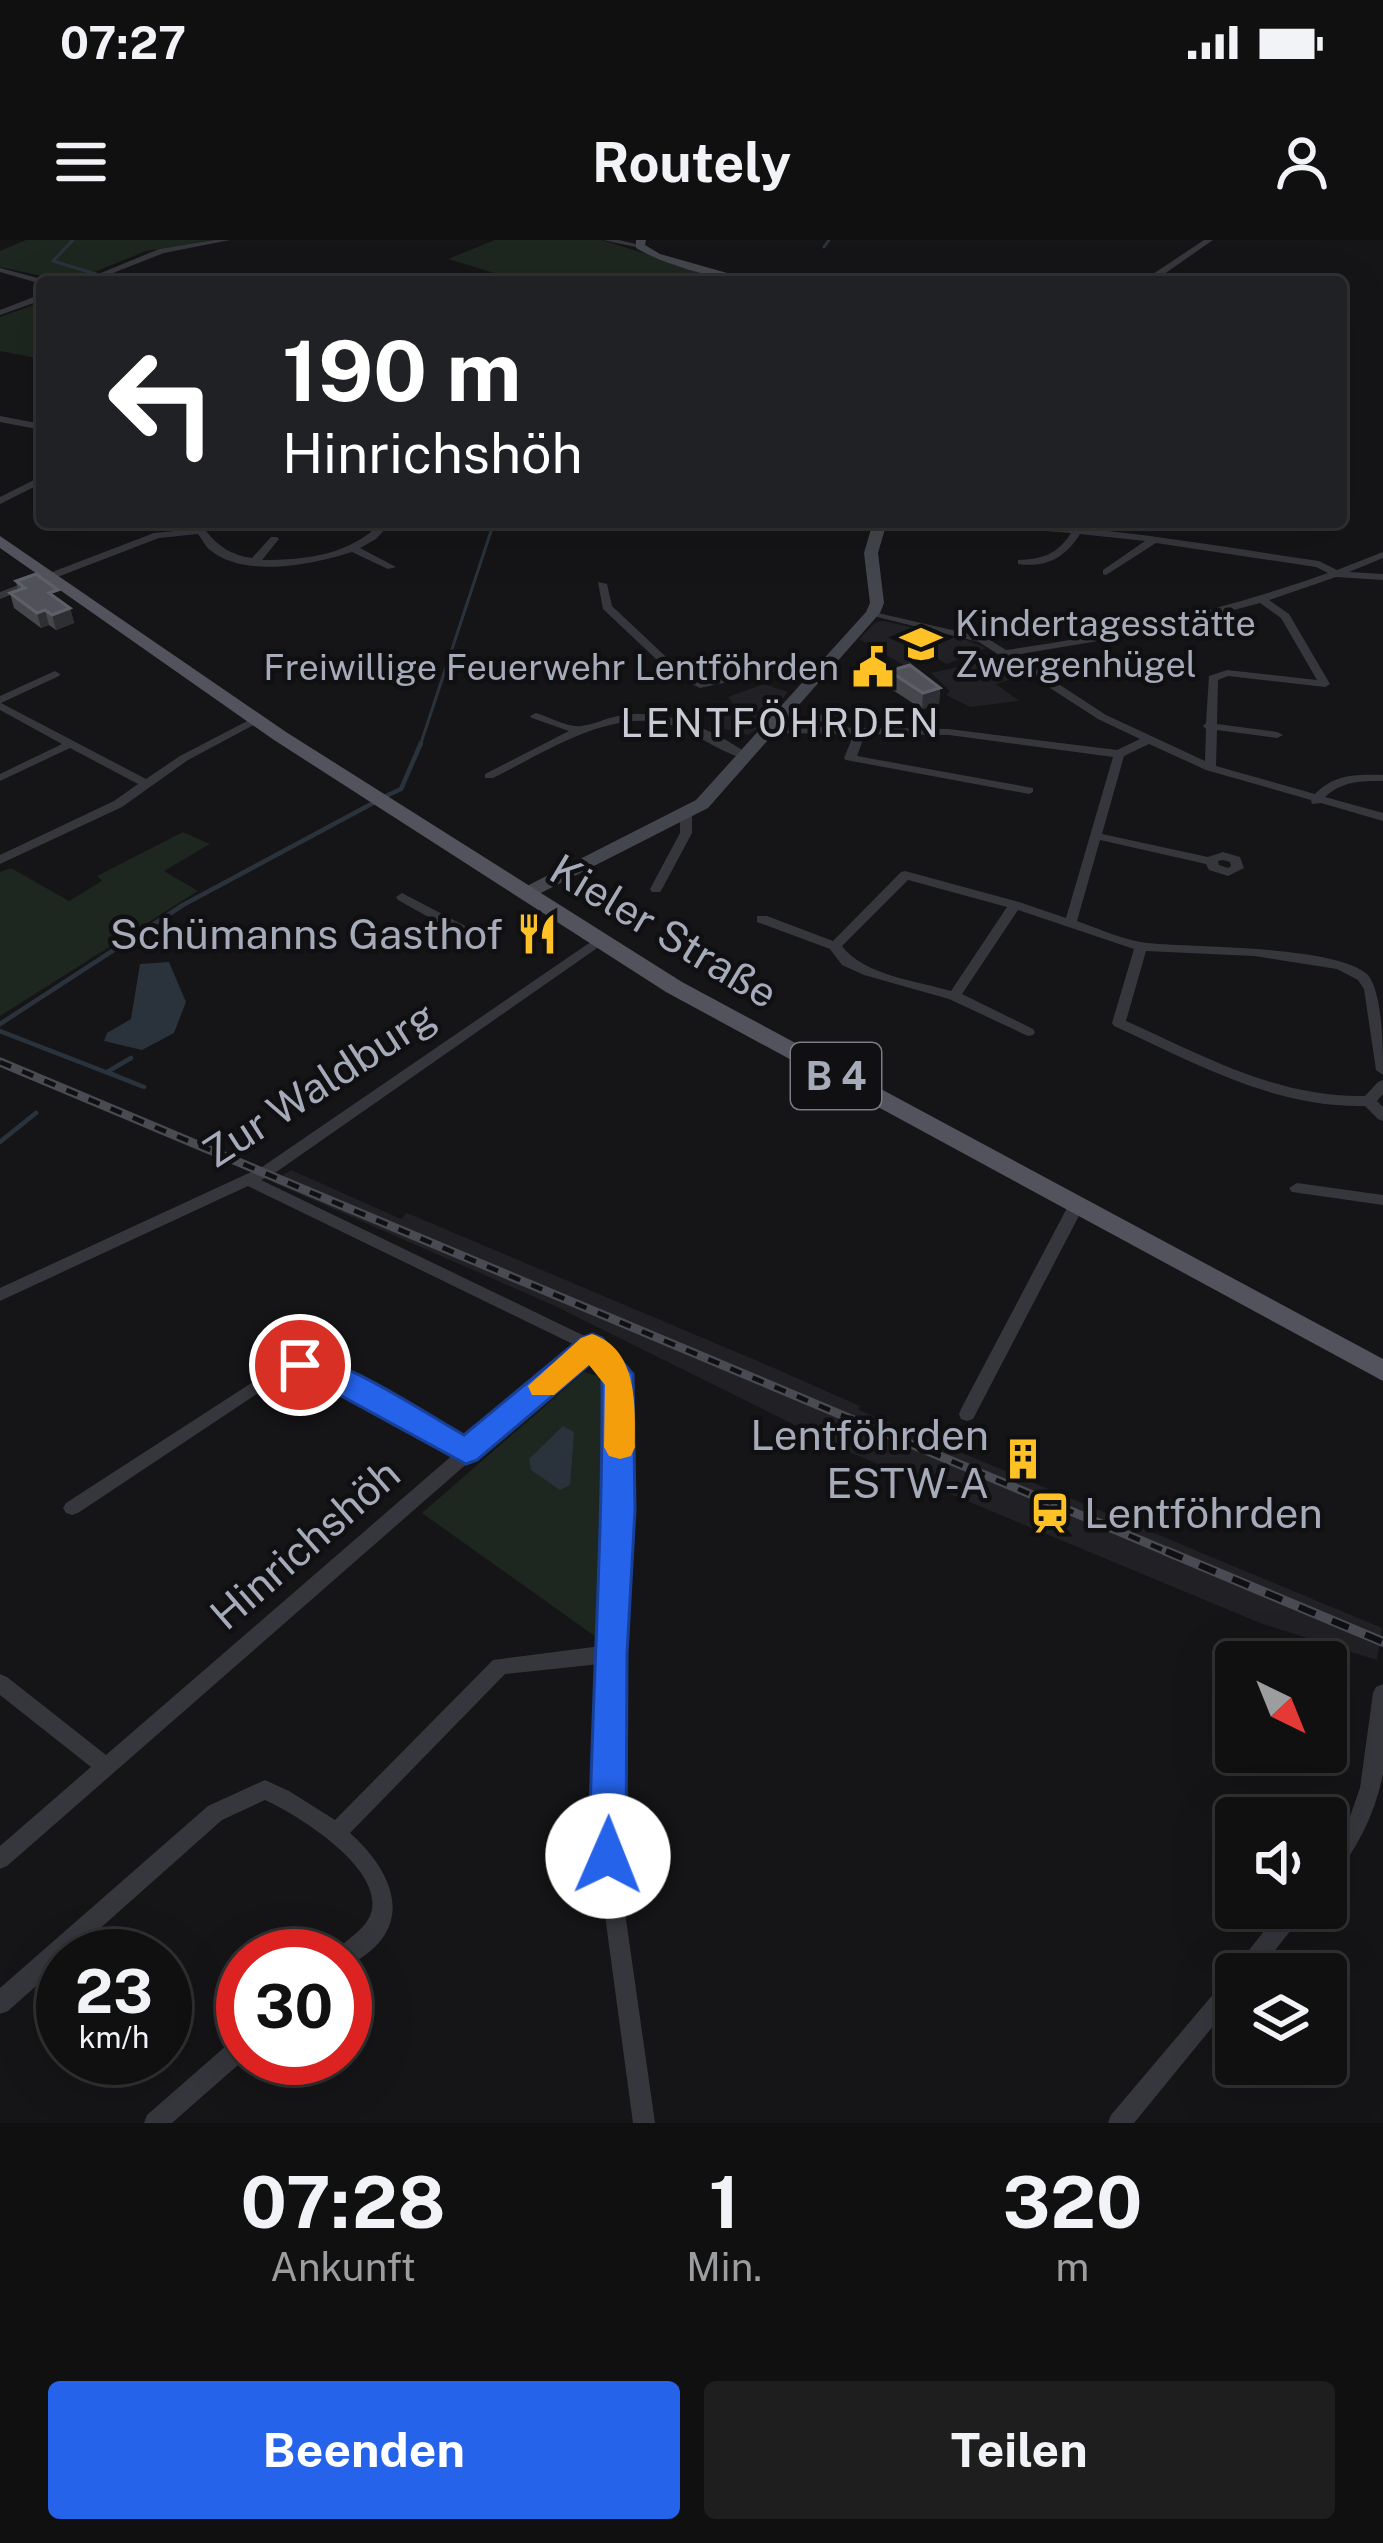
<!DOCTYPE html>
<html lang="de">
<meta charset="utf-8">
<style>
:root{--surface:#101011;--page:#1e1e1f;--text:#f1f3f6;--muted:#9c9d9f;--line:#303031;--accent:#2563eb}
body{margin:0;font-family:"Public Sans",sans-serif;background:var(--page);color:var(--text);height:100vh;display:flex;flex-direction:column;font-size:45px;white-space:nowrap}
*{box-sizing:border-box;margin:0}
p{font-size:39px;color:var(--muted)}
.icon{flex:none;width:66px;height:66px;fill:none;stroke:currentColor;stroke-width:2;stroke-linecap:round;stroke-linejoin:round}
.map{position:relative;height:1883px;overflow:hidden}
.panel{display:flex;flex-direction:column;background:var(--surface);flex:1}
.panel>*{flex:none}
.hud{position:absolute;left:36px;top:36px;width:1311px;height:252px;border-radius:12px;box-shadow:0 12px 48px #0002,0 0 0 3px var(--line);background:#202124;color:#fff;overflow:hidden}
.needle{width:78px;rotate:137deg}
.tools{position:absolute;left:1215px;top:1401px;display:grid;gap:24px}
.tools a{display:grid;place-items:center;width:132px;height:132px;border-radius:12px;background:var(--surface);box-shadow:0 12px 48px #0002,0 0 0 3px var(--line);font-size:60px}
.speed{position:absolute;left:36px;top:1689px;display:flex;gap:24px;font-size:60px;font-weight:700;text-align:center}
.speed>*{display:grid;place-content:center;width:156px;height:156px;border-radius:50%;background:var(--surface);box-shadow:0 12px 48px #0002,0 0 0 3px var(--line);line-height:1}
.speed small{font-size:30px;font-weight:400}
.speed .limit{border:18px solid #d22;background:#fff;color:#111}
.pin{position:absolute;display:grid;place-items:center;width:102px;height:102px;color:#fff;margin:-51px;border:6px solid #fff;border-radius:50%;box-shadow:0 3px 12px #0007}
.me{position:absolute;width:132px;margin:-66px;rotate:1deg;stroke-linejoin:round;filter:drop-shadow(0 0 9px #0008)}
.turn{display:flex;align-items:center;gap:42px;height:252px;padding:0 48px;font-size:54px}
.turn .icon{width:156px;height:156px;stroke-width:2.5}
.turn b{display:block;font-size:84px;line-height:102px}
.eta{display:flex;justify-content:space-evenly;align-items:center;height:204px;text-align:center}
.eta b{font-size:72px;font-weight:700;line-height:84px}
.primary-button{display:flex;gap:24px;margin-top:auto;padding:24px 48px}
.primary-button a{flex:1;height:138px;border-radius:12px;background:var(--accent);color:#fff;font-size:48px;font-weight:700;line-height:138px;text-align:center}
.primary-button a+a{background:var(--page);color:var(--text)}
.status{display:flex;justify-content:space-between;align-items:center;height:84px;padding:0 60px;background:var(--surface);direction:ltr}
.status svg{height:33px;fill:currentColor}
header{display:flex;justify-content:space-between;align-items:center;height:156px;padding:0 48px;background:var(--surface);font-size:54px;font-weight:700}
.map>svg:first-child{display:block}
.built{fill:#212125}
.green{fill:#1d261f}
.water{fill:#2a333c}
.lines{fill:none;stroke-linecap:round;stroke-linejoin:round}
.stream-far1{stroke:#2a333c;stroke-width:3}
.stream{stroke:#2a333c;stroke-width:4.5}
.street{fill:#36373d;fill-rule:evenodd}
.secondary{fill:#44464d;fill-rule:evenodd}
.primary{fill:#52535c;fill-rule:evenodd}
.rail-far1-casing{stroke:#494b52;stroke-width:9}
.rail-casing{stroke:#494b52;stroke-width:10}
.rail-far1{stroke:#101012;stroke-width:4.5;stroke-dasharray:12;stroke-linecap:butt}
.rail{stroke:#101012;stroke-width:6;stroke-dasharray:18;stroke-linecap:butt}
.wall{fill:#46474d}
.shaded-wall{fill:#2e2f33}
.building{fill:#515259;stroke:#5e6068;stroke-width:3}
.route{fill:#2563eb;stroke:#184099;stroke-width:3}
.slow{fill:#f59e0b}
.labels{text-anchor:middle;stroke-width:9;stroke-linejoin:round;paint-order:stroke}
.far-poi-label{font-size:36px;fill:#a6abb9;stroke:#101012;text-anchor:start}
.far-quarter-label{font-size:39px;letter-spacing:3px;fill:#c8cad4;stroke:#101012}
.shield{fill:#101012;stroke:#797c87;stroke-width:3}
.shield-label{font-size:39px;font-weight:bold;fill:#a6abb9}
.street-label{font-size:42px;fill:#a6abb9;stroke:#101012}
.poi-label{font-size:42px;fill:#a6abb9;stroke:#101012;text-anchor:end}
</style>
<div class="status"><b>07:27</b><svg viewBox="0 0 49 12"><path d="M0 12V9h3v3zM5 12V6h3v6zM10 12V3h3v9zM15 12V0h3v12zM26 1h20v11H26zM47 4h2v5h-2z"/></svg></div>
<header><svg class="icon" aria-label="menu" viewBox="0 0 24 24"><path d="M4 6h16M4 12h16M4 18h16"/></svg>Routely<svg class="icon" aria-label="person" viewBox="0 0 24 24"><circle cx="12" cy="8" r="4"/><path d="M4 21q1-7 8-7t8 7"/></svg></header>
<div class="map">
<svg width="1383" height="1883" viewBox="0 0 1383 1883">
<rect width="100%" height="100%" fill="#151517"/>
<path class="built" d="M 884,381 L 966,400 L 986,408 L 947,424 L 930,415 L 905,426 L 859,399 L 876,382 Z
M 991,420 L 1014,438 L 996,444 L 1019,461 L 970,467 L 946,455 L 950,451 L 931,433 Z
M 764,444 L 788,452 L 760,487 L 748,495 L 710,485 L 736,467 L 728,457 Z
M 291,930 L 401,979 L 407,973 L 774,1128 L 860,1166 L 859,1170 L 1382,1388 L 1377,1420 L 1260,1383 L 847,1211 L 553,1065 L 272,942 Z"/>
<path class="green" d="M 26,0 L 213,0 L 146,11 L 70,42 L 0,27 L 0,11 Z
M 495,0 L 601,0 L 703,31 L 677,42 L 524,42 L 448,19 Z
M 42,62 L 42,119 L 0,111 L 0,77 Z
M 183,592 L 210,604 L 164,631 L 198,651 L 0,776 L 0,632 L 11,628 L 69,661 L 102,641 L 97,636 Z
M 584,1132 L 615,1141 L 596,1397 L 422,1273 Z"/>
<path class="water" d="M 169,722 L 186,762 L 174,793 L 142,810 L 104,801 L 107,793 L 131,779 L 140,724 Z
M 563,1186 L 574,1192 L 570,1245 L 560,1250 L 531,1230 L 529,1219 Z"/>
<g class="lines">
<path class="stream-far1" d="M 73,0 L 53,21 L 96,34
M 824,7 L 829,0
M 101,35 L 134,42
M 420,506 L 494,282"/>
<path class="stream" d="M 386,556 L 401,549 L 421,503
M 0,784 L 183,665 L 375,562
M 0,791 L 144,847 L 107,832 L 131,818
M 0,902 L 36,873"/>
<path class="street" d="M 214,0 L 230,0 L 164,13 L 90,42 L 79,42 L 159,9 Z
M 603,0 L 619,0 L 644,6 L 640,8 Z
M 1204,0 L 1213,0 L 1160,37 L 1159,42 L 1151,42 L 1153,34 Z
M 0,28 L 45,40 L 46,42 L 42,42 L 42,44 L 0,32 Z
M 39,55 L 42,55 L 42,60 L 0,75 L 0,70 Z
M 0,176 L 42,184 L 42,190 L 0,182 Z
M 42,236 L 42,243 L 0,264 L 0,257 Z
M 198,282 L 208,282 L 206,291 C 219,307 231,315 252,318 L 271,297 L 277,297 L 279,299 L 262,320 C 306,320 350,315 382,282 L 392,282 L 376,299 L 360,308 L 396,327 L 388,329 L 352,312 C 314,324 245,339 210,310 C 205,306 202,299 198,294 L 159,298 L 0,359 L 0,352 L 154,293 L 197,289 Z
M 965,282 C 1084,282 1202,304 1319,321 L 1337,330 L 1383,312 L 1383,318 L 1349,332 L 1383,334 L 1383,340 L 1336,337 L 1269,360 L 1289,374 L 1330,444 L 1325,447 L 1228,436 L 1218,440 L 1217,484 L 1277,492 L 1283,495 L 1277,498 L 1217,490 L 1216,526 L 1315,554 C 1334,534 1357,534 1383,535 L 1383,541 C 1361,541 1342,541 1325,557 L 1383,573 L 1383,581 L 1321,563 L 1312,564 L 1311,560 L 1206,530 L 1149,504 L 1124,516 L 1102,594 L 1208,617 L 1223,612 L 1240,617 L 1244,628 L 1228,636 L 1209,630 L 1206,624 L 1100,600 L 1077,681 C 1100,689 1125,701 1148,703 C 1195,708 1337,705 1368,735 C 1383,754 1383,809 1383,835 L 1376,830 L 1364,749 L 1358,740 L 1337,729 L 1254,716 L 1146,711 L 1126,781 C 1204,816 1278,858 1365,856 L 1378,842 L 1383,840 L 1383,854 L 1377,861 L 1383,867 L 1383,881 L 1378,879 L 1365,866 C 1274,868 1195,823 1114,786 L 1112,783 L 1134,709 L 1018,670 L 962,754 L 1033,789 L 1035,792 L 1033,795 L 1028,796 L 949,759 L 864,735 L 842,725 L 830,709 L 757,682 L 757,676 L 767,676 L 833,701 L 901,632 L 905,631 L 1019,662 L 1066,678 L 1113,517 L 949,495 L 865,494 L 857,516 L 1033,548 L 1033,552 L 1029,554 L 846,520 L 844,518 L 854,494 L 767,493 L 763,492 L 763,488 L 793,487 L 794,484 L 834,470 L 840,473 L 838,475 L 806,487 L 949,489 L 1117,510 L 1140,499 L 1098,479 L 979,402 L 869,375 L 869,371 L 987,398 L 1006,410 C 1118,394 1221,371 1328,333 L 1316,327 L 1156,303 L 1106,335 L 1103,334 L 1103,330 L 1145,301 L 1080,294 C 1065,318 1046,328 1018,324 L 1018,320 C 1042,319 1057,315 1071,293 L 970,285 ZM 1260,363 L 1281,378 L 1317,440 L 1227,430 L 1209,436 L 1206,483 L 1203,486 L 1206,489 L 1205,521 L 1106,475 L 1014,415 L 1152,392 ZM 1223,620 L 1230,622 L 1231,626 L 1228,628 L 1219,625 L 1218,621 ZM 908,640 L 1007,667 L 951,751 C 917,741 863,735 842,706 Z
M 598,342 L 607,344 L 612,366 L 681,431 L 705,442 L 797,421 L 821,422 L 826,425 L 821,428 L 797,427 L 700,448 L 673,435 L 603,369 Z
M 55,431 L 60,434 L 59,436 L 1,463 L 146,539 L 180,516 L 253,478 L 261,478 L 263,480 L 188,520 L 122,567 L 0,624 L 0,615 L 114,561 L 138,544 L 70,508 L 0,541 L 0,534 L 62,504 L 0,470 L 0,456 Z
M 536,473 C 549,477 569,488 581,486 C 593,485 606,478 618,476 C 665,467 715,490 752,517 L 750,519 C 728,518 698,494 675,486 C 614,465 546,512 493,538 L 485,538 L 485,534 L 569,491 L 532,478 L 530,476 Z
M 686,571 L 692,575 L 692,593 L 662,649 L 660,652 L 652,652 L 650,649 L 680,593 L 680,575 Z
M 402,653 L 467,687 L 468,690 L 462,694 L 457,693 L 398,660 L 396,657 Z
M 598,697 L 604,701 L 603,704 L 272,935 L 261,940 L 597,1102 L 626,1134 L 628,1271 L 619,1414 L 617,1616 L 655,1883 L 633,1883 L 597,1616 L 600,1424 L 505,1434 L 350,1593 C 399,1637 416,1693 345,1727 L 345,1716 L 334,1716 C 343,1699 365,1692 371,1673 C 385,1629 298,1575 265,1560 L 222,1580 L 69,1716 L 63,1716 L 63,1722 L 8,1771 L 0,1774 L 0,1748 L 208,1566 L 265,1540 L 289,1551 L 335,1580 L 493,1420 L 601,1406 L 610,1271 L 610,1136 L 590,1116 L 7,1626 L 0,1629 L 0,1606 L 91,1527 L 0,1455 L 0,1434 L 7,1437 L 106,1515 L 455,1213 L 315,1135 L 300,1131 L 284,1136 L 78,1273 L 72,1275 L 66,1273 L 63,1268 L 66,1263 L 279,1125 L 300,1119 L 325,1124 L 467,1203 L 579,1107 L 248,946 L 0,1061 L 0,1048 L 262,927 Z
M 1297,943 L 1383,955 L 1383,965 L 1292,952 L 1289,948 Z
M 1075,963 L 1083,968 L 973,1179 L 967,1181 L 961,1179 L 959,1174 L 961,1169 L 1067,968 Z
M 1383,1444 L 1383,1534 C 1375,1574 1358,1607 1333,1639 L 1326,1642 L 1326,1615 L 1348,1582 L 1360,1548 L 1373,1453 L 1376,1447 Z
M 1282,1668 L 1307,1668 L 1303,1675 L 1256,1734 L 1236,1734 L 1236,1758 L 1134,1883 L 1108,1883 L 1111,1875 L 1232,1732 Z
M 243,1795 L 243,1818 L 246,1818 L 172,1883 L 144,1883 L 147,1875 L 235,1798 Z"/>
<path class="secondary" d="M 636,0 L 646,0 L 645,5 L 660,14 L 759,42 C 725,42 666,26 636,8 Z
M 873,282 L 887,282 L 878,313 L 884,363 L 880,373 L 708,568 L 531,658 L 519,658 L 519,650 L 696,560 L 866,372 L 870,363 L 864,313 Z"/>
<path class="primary" d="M 0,296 L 286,492 L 682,742 L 1383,1119 L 1383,1141 L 666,752 L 274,500 L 0,308 Z"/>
<g class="rail-far1-casing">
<path id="rail-far1" d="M 0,822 L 1173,1314"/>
</g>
<g class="rail-casing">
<path id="rail" d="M 1166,1311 L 1383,1402"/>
</g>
<use href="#rail-far1" class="rail-far1"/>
<use href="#rail" class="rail"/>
</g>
<path class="wall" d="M 16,341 L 61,362 L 70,368 L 74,383 L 56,390 L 49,385 L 41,388 L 14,368 L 10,353 L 18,350 Z
M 889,431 L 940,448 L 939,464 L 922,469 L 888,447 Z
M 1035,1211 L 1028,1228 L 1012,1222 L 1013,1217 Z"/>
<path class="shaded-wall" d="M 70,368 L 74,383 L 56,390 L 52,375 Z
M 45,370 L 49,385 L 41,388 L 37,373 Z
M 940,448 L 939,464 L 922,469 L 923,453 Z"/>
<path class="building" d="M 36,334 L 58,350 L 49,353 L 70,368 L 52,375 L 45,370 L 37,373 L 10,353 L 25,348 L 16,341 Z
M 910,425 L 940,448 L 923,453 L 889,431 Z
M 1019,1204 L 1035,1211 L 1029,1223 L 1013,1217 Z"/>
<path class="route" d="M 592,1094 L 602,1098 L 633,1134 L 635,1270 L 627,1414 L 626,1616 L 621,1629 L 608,1634 L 594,1629 L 589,1616 C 592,1456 603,1297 602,1137 L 590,1124 L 477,1220 L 466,1224 L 312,1140 L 289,1134 L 285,1125 L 289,1117 C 327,1105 427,1175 464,1195 L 581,1098 Z"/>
<path class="slow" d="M 592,1094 C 639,1110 635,1167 635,1207 L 631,1216 L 620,1219 L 609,1216 L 604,1207 L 605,1145 L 589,1125 L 554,1155 L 532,1155 L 528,1146 L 581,1098 Z"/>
<defs>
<g id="school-bare" transform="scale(3.24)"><path d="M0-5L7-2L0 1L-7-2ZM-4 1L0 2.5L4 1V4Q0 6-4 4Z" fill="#ffc226" stroke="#101012" stroke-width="2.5" paint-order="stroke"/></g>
<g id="civic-bare" transform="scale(3.24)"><path d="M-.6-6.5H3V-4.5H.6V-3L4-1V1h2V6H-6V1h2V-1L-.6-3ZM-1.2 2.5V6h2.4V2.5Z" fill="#ffc226" stroke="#101012" stroke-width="2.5" paint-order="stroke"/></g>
<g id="restaurant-bare" transform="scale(3.24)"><path d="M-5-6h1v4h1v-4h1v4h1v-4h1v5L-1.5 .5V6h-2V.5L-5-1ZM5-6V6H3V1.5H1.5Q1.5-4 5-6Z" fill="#ffc226" stroke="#101012" stroke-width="2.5" paint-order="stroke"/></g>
<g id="building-bare" transform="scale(3.24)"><path d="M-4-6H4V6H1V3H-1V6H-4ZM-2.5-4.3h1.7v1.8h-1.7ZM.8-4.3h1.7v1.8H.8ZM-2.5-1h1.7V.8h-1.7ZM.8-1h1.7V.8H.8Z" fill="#ffc226" stroke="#101012" stroke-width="2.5" paint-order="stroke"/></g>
<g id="station-bare" transform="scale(3.24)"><path d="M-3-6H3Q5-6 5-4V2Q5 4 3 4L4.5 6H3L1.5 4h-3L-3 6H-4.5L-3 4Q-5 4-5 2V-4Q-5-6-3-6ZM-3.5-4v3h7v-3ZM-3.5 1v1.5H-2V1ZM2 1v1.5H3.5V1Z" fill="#ffc226" stroke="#101012" stroke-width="2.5" paint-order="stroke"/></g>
</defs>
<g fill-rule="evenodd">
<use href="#school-bare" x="921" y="404"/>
<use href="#civic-bare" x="873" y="427"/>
<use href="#restaurant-bare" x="537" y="694"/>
<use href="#building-bare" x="1023" y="1219"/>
<use href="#station-bare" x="1050" y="1273"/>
</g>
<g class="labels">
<g class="far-poi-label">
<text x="955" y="396">Kindertagesstätte<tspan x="955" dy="41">Zwergenhügel</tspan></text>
<text x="839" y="440" text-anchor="end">Freiwillige Feuerwehr Lentföhrden</text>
</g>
<g class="far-quarter-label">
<text x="781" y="497">LENTFÖHRDEN</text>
</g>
<rect class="shield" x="791" y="803" width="90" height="66" rx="9"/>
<g class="shield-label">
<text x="836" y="850">B 4</text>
</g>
<g class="street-label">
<text transform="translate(664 691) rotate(31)" y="15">Kieler Straße</text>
<text transform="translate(319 844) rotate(-33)" y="15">Zur Waldburg</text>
<text transform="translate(305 1304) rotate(-41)" y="15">Hinrichshöh</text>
</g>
<g class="poi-label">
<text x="503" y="709">Schümanns Gasthof</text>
<text x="989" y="1210">Lentföhrden<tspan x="989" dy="48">ESTW-A</tspan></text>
<text x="1084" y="1288" text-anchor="start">Lentföhrden</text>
</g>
</g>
</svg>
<div class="tools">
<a><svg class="needle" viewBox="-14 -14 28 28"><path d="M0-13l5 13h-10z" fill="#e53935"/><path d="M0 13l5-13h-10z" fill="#9c9d9f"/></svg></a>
<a><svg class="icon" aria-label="sound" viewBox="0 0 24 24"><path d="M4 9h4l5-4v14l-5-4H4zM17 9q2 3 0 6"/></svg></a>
<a><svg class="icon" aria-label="layers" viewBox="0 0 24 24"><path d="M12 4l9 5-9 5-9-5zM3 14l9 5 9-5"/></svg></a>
</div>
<div class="speed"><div>23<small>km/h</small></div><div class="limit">30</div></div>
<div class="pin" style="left:300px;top:1125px;background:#d93025"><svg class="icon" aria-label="arrive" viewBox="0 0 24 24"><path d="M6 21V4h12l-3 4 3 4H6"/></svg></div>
<svg class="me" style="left:608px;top:1616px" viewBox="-20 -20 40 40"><circle r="19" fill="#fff"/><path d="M0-13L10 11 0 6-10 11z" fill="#2563eb"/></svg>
<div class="hud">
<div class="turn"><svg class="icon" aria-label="left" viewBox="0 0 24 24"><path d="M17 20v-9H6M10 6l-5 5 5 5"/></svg><div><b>190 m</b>Hinrichshöh</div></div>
</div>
</div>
<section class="panel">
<div class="eta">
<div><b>07:28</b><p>Ankunft</p></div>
<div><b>1</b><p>Min.</p></div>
<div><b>320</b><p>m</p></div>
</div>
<div class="primary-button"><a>Beenden</a><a>Teilen</a></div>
</section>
